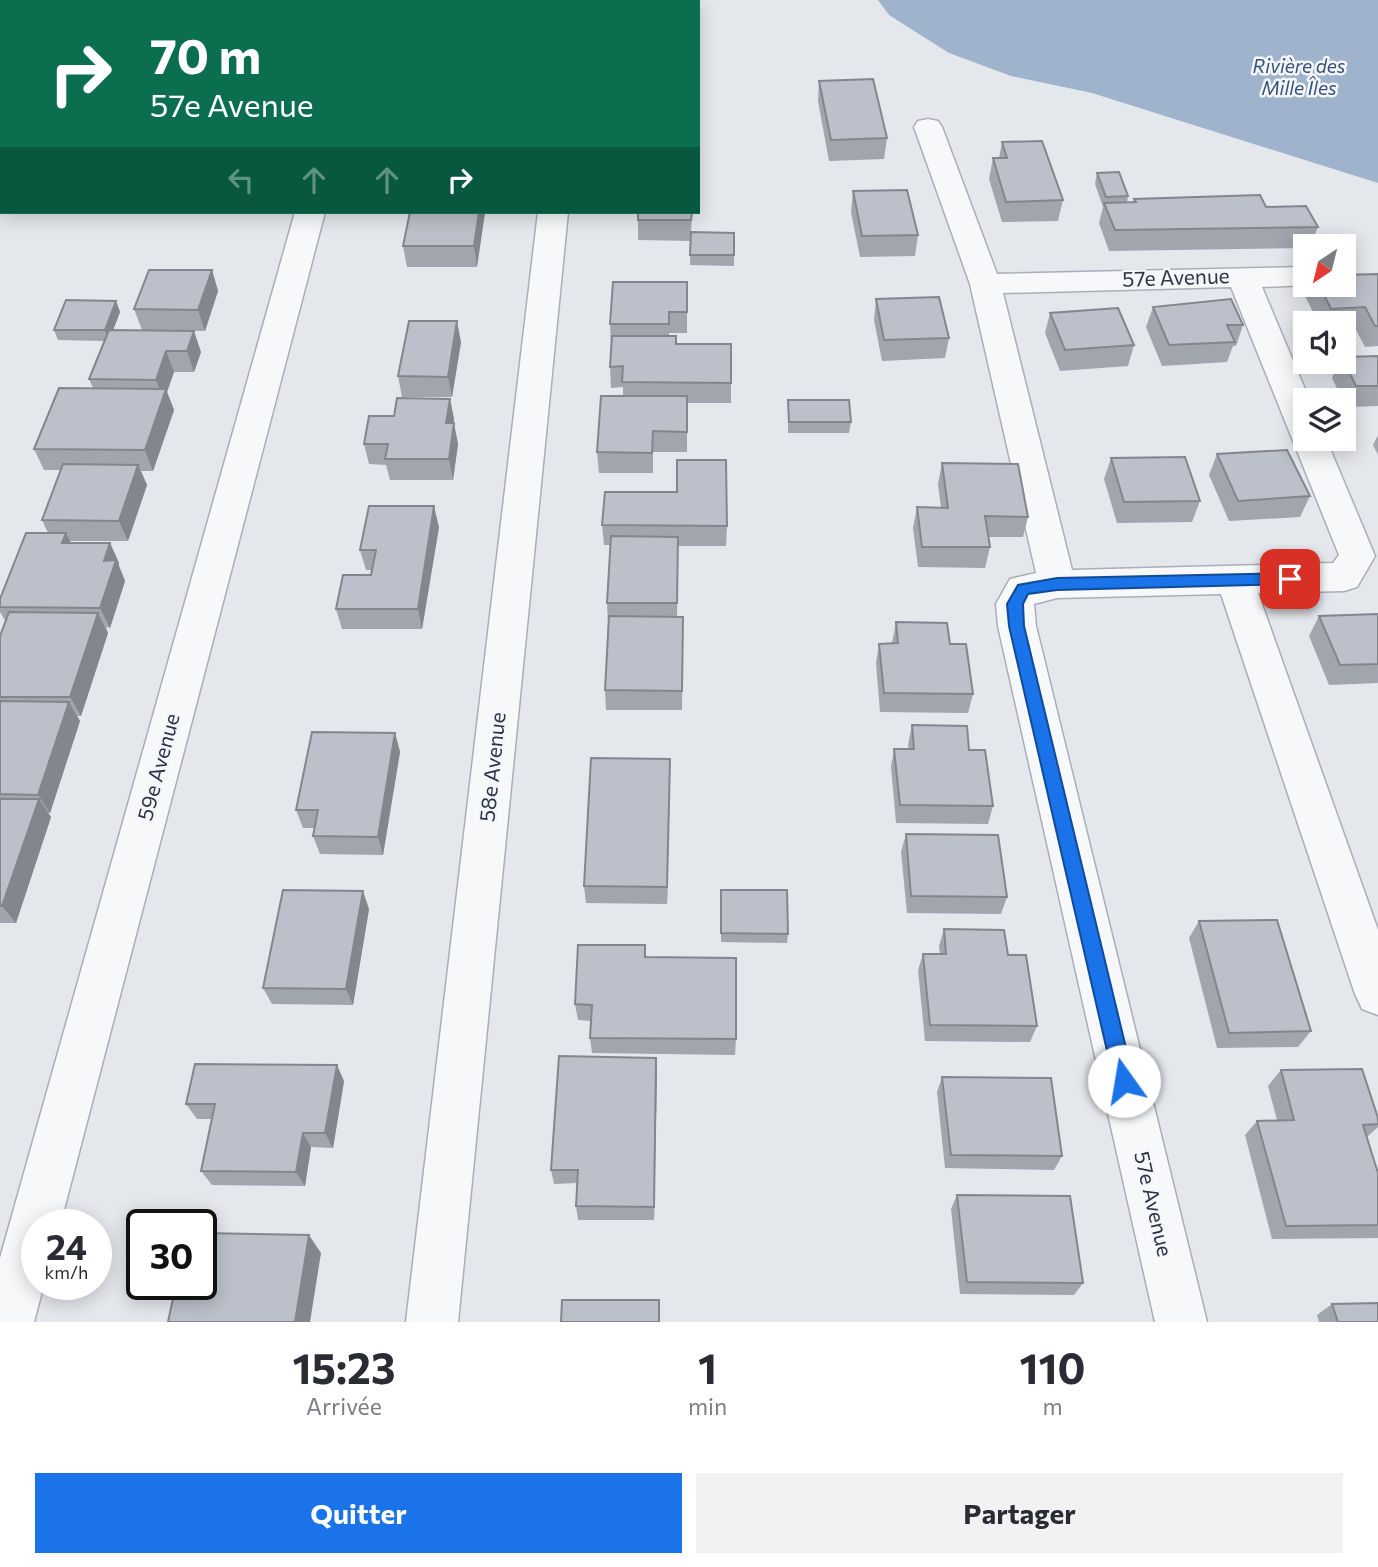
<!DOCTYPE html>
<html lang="fr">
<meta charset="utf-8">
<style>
:root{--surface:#fff;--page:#f2f2f3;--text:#2b2b33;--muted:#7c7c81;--accent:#1a73e8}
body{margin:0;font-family:Commissioner,sans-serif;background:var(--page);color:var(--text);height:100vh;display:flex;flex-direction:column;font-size:26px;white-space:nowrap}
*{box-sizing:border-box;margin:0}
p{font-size:23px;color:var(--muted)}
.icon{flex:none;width:38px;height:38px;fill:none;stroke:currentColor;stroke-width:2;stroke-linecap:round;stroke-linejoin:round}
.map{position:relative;height:1322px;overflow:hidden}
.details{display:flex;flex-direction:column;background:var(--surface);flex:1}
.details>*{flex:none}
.hud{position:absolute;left:0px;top:0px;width:700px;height:214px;box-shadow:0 4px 18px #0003;background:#0b6e4f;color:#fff;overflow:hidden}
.needle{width:46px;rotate:215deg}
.buttons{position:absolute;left:1293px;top:234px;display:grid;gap:14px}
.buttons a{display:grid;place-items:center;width:63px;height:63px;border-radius:0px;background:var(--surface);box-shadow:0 4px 18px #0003;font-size:35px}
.speed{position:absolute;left:21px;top:1209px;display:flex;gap:14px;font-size:35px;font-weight:700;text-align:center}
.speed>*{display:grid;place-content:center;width:91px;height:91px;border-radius:50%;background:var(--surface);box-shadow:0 4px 18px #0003;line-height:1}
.speed small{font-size:18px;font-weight:400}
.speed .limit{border:4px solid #111;border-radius:10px;background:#fff;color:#111}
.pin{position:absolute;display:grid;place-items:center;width:60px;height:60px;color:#fff;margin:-30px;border-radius:14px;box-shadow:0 4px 10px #0006}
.me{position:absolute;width:77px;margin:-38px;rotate:347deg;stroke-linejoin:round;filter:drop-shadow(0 0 5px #0008)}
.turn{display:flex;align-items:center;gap:24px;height:147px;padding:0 35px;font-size:32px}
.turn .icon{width:91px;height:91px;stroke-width:2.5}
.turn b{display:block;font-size:49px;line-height:60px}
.lanes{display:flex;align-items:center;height:66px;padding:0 35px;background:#0003;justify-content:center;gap:35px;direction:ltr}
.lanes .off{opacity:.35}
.eta{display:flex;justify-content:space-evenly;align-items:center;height:119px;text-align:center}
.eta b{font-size:42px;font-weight:700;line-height:49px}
.action{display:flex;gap:14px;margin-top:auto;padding:14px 35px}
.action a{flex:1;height:80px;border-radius:0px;background:var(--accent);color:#fff;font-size:28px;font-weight:700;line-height:80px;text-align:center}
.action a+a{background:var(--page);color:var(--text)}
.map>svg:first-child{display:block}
.water{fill:#9fb4cc}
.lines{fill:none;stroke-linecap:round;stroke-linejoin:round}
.street-casing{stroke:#a9aeb7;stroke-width:3}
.street{fill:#f7f8fa;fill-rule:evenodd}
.wall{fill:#a1a5ae}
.shaded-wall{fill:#83868d}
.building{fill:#bbc0ca;stroke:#83868d;stroke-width:2}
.route{fill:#1a73e8;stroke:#114b97;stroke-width:2}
.labels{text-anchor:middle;stroke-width:5;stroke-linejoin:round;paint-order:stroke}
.far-water-label{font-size:19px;font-style:italic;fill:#34527a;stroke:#f4f6f9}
.street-label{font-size:21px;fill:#2b3445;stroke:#f4f6f9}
</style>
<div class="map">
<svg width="1378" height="1322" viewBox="0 0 1378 1322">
<rect width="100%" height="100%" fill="#e4e7ec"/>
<path class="water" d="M 878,0 L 1378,0 L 1378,183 L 1092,93 L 1011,76 L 949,53 L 889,15 Z"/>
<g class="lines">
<g class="street-casing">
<path id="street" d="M 356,0 L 380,0 L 355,2 Z
M 564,0 L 588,0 L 588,2 L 564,2 Z
M 928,119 L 938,121 L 942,127 L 997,274 L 1306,267 L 1307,285 L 1262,287 L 1310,401 L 1306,401 L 1306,439 L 1326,439 L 1375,556 L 1357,587 L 1344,591 L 1258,593 L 1378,930 L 1378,1015 L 1362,1009 L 1355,994 L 1221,594 L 1057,598 L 1034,604 L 1036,626 L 1207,1322 L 1155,1322 L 998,626 L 996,604 L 1010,579 L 1036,573 L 970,284 L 914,127 L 918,121 ZM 1231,287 L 1339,555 L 1333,563 L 1072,570 L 1003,293 Z
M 295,212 L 325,212 L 60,1225 L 37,1225 L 37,1284 L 44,1284 L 34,1322 L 0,1322 L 0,1258 Z
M 538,212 L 568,212 L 458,1322 L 406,1322 Z"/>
</g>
<use href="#street" class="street"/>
</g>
<path class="wall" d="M 0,0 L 49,0 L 49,2 L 2,2 L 2,23 L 0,23 Z
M 255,0 L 313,0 L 312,2 L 255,2 Z
M 0,37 L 2,37 L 2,96 L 0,96 Z
M 819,81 L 887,138 L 884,159 L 829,161 L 818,101 Z
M 1002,142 L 1063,200 L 1058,221 L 1002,222 L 989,179 L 993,158 L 999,158 Z
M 1097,173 L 1128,196 L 1127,202 L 1133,202 L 1134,199 L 1266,207 L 1318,227 L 1310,247 L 1306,247 L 1306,248 L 1109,251 L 1099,223 L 1103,207 L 1095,184 Z
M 853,191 L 918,235 L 915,256 L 860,257 L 851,212 Z
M 485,212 L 477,267 L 407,267 L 403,246 Z
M 692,212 L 691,232 L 734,233 L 734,266 L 690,265 L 691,241 L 638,240 L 638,220 Z
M 212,270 L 218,291 L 205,331 L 142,330 L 134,309 Z
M 1378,274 L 1378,346 L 1365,347 L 1355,328 L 1344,329 L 1344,324 L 1319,324 L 1305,296 L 1310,285 L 1344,285 Z
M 687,282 L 687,333 L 669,333 L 669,336 L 676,344 L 731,383 L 731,403 L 687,403 L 687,452 L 653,452 L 653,473 L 599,473 L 597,452 L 623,396 L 623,387 L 611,388 L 610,367 L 611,345 L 610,324 Z
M 876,299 L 949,338 L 945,358 L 882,361 L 874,320 Z
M 116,301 L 120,312 L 113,330 L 201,352 L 194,372 L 174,372 L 167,392 L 174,410 L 153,471 L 141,471 L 147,485 L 128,541 L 70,541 L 71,543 L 110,543 L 119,563 L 119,566 L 125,581 L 110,628 L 106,627 L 108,633 L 81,716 L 77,716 L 80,721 L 50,813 L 48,813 L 51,817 L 16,923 L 0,923 L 0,637 L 6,622 L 0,612 L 0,599 L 48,533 L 42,520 L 61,470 L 44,470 L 34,449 L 93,388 L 89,379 L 104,341 L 58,340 L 54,330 Z
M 1153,307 L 1243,325 L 1236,346 L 1233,346 L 1227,362 L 1162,366 L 1146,327 Z
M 1050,313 L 1134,345 L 1128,366 L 1060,371 L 1045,333 Z
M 461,342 L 452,397 L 402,397 L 398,376 Z
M 1378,356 L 1378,406 L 1346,407 L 1332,378 L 1339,362 Z
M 450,399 L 454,419 L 453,423 L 458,444 L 453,480 L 390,480 L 386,465 L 369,464 L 364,444 L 394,416 Z
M 788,400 L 851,422 L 849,433 L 788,433 Z
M 1378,435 L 1378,455 L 1373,445 Z
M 1217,454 L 1310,496 L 1300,517 L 1229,521 L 1209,475 Z
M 1111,458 L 1200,501 L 1192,522 L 1117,523 L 1104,479 Z
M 942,463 L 1028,517 L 1023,537 L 989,537 L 990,547 L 985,568 L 918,567 L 913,528 L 917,507 L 941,508 L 938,484 Z
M 602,525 L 727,526 L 726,546 L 678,546 L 677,617 L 683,617 L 682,710 L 606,710 L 605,690 L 608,623 L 607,603 L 610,545 L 604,545 Z
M 439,527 L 422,629 L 342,629 L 336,609 L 371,575 L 372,570 L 366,570 L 360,550 Z
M 1378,614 L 1378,683 L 1329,685 L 1309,636 L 1319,616 Z
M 896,622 L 950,644 L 973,694 L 968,713 L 880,712 L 876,663 L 879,644 L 892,643 Z
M 912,725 L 969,750 L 993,806 L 988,824 L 896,823 L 891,767 L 894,749 L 909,749 L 908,745 Z
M 395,733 L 400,752 L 383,855 L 320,854 L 313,836 L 315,828 L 303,828 L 296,810 Z
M 670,778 L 667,904 L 586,903 L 584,886 Z
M 906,834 L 1007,897 L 1001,914 L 907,913 L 901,852 Z
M 721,890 L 788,934 L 787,943 L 721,942 Z
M 369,909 L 353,1005 L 272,1004 L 263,988 Z
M 1199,921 L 1311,1031 L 1298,1047 L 1217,1048 L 1189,938 Z
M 944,929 L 1008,955 L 1037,1026 L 1030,1042 L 925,1041 L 918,970 L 923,954 L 940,954 L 939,946 Z
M 646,957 L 736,1039 L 735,1055 L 592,1053 L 590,1038 L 591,1021 L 578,1020 L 575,1004 Z
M 656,1058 L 654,1220 L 578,1220 L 576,1206 L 577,1183 L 554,1184 L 551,1170 Z
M 1281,1070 L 1378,1118 L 1378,1127 L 1367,1137 L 1378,1173 L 1378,1238 L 1272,1239 L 1245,1135 L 1257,1121 L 1277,1120 L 1268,1086 Z
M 942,1077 L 1062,1156 L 1054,1170 L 945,1168 L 937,1092 Z
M 344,1081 L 333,1148 L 311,1147 L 305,1186 L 212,1185 L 201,1171 L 212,1119 L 197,1119 L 186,1104 Z
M 957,1195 L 1083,1283 L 1074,1295 L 960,1294 L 951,1209 Z
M 1332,1304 L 1378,1322 L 1319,1322 L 1317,1315 Z"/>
<path class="shaded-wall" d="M 31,0 L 49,0 L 49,2 L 30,2 Z
M 479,212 L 485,212 L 477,267 L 474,246 Z
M 212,270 L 218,291 L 205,331 L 198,310 Z
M 116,301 L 120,312 L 109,341 L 105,330 Z
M 457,321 L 461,342 L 452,397 L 448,377 Z
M 194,331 L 201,352 L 194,372 L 187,351 Z
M 166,351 L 174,372 L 167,392 L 174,410 L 153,471 L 145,450 L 163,397 L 156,380 Z
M 450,399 L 454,419 L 450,444 L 446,423 Z
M 454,423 L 458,444 L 453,480 L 449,459 Z
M 138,465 L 147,485 L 128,541 L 119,521 Z
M 434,506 L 439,527 L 422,629 L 418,609 Z
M 66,533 L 76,554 L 62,543 Z
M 110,543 L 119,563 L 119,566 L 125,581 L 110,628 L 100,608 L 104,561 Z
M 98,613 L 108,633 L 81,716 L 70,697 Z
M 69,702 L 80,721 L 50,813 L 38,795 Z
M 395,733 L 400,752 L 383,855 L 378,837 Z
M 670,759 L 670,778 L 667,904 L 667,887 Z
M 39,799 L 51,817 L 16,923 L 2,906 Z
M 363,891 L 369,909 L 353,1005 L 346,989 Z
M 656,1058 L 657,1073 L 654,1220 L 654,1207 Z
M 337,1065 L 344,1081 L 333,1148 L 325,1133 Z
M 303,1133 L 311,1147 L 305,1186 L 296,1172 Z
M 309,1235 L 321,1253 L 310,1322 L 295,1322 Z"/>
<path class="building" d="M 0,0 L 31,0 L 30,2 L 2,2 L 2,3 L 0,3 Z
M 460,0 L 510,0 L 509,2 L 460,2 Z
M 624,0 L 666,0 L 666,2 L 624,2 Z
M 0,37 L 2,37 L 2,76 L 0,76 Z
M 873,79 L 887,138 L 831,140 L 819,81 Z
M 1042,141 L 1063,200 L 1006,202 L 993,158 L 1007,158 L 1002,142 Z
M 1119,172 L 1128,196 L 1106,197 L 1097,173 Z
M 907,190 L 918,235 L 862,236 L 853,191 Z
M 1260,195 L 1266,207 L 1306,206 L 1318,227 L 1115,230 L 1104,203 L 1136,202 L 1134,199 Z
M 410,212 L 479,212 L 474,246 L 403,246 Z
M 638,212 L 692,212 L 691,220 L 638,220 Z
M 691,232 L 734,233 L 734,255 L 690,255 Z
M 149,270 L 212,270 L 198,310 L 134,309 Z
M 1378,274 L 1378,326 L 1375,326 L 1365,307 L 1331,309 L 1319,285 L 1344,285 L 1344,275 Z
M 613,282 L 687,282 L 687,312 L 669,312 L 669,324 L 610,324 Z
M 939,297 L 949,338 L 884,340 L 876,299 Z
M 1231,299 L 1243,325 L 1227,325 L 1235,342 L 1169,345 L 1153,307 Z
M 66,300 L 116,301 L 105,330 L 54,330 Z
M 1118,308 L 1134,345 L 1065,350 L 1050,313 Z
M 409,321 L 457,321 L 448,377 L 398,376 Z
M 109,330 L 194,331 L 187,351 L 166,351 L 156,380 L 89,379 Z
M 612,336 L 676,336 L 676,344 L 731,344 L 731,383 L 622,382 L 623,366 L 610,367 Z
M 1378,356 L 1378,386 L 1356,386 L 1344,362 L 1344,357 Z
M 59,388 L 166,389 L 145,450 L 34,449 Z
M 601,396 L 687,396 L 687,432 L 653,431 L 652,453 L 597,452 Z
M 397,398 L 450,399 L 446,423 L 454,423 L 449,459 L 385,459 L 388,444 L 364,444 L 369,416 L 394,416 Z
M 788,400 L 849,400 L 851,422 L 789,422 Z
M 1287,450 L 1310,496 L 1238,501 L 1217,454 Z
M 1185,457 L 1200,501 L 1124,502 L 1111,458 Z
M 677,460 L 726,460 L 727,526 L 602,525 L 605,492 L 677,492 Z
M 942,463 L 1018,464 L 1028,517 L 985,516 L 990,547 L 922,547 L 917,507 L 948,508 Z
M 63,464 L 138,465 L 119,521 L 42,520 Z
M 369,506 L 434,506 L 418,609 L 336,609 L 343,575 L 371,575 L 376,550 L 360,550 Z
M 26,533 L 66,533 L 62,543 L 110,543 L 104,561 L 116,560 L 100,608 L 0,607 L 0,599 Z
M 611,536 L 678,537 L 677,603 L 607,603 Z
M 9,612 L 98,613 L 70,697 L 0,697 L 0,636 Z
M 1378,614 L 1378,664 L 1340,665 L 1319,616 Z
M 609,616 L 683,617 L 682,691 L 605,690 Z
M 896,622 L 947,623 L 950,644 L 966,644 L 973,694 L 884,693 L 879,644 L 898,643 Z
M 0,701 L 69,702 L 38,795 L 0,794 Z
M 912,725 L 967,726 L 969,750 L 985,750 L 993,806 L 900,805 L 894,749 L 914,749 Z
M 312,732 L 395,733 L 378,837 L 313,836 L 318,810 L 296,810 Z
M 591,758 L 670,759 L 667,887 L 584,886 Z
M 0,799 L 39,799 L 2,906 L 0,906 Z
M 906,834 L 998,835 L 1007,897 L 911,896 Z
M 283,890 L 363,891 L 346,989 L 263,988 Z
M 721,890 L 787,890 L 788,934 L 721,933 Z
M 1277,920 L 1311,1031 L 1229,1033 L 1199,921 Z
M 944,929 L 1004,930 L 1008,955 L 1026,955 L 1037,1026 L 930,1025 L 923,954 L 946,954 Z
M 578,945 L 645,945 L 645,957 L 736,958 L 736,1039 L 590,1038 L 592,1005 L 575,1004 Z
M 559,1056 L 656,1058 L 654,1207 L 576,1206 L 578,1170 L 551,1170 Z
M 195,1064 L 337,1065 L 325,1133 L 303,1133 L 296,1172 L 201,1171 L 215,1104 L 186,1104 Z
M 1362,1069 L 1378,1118 L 1378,1124 L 1363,1125 L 1378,1173 L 1378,1225 L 1286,1226 L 1257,1121 L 1294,1120 L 1281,1070 Z
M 942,1077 L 1051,1078 L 1062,1156 L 951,1155 Z
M 957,1195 L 1070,1196 L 1083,1283 L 967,1282 Z
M 201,1233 L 309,1235 L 295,1322 L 168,1322 L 176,1284 L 201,1284 Z
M 562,1300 L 659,1300 L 659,1322 L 561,1322 Z
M 1378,1303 L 1378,1322 L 1338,1322 L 1332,1304 Z"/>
<path class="route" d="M 1290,573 L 1297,579 L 1290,584 L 1057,590 L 1028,594 L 1023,604 L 1024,626 L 1134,1081 L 1131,1088 L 1124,1091 L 1117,1088 L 1114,1081 L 1009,626 L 1007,604 L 1018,585 L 1057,578 Z"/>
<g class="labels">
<g class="far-water-label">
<text x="1299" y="73">Rivière des<tspan x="1299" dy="22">Mille Îles</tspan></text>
</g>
<g class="street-label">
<text transform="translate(1176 278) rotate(-2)" y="7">57e Avenue</text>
<text transform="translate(159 767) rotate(-75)" y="7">59e Avenue</text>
<text transform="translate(493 767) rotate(-84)" y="7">58e Avenue</text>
<text transform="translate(1153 1204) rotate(77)" y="7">57e Avenue</text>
</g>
</g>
</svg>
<div class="buttons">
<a><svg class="needle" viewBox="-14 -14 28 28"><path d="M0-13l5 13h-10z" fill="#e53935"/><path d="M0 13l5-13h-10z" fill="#7c7c81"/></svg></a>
<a><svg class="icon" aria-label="sound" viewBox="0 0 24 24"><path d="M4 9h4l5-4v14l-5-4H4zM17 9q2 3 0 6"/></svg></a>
<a><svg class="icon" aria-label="layers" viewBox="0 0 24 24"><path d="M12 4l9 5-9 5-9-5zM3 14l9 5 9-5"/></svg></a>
</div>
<div class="speed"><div>24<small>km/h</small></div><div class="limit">30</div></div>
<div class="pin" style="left:1290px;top:579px;background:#d93025"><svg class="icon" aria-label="arrive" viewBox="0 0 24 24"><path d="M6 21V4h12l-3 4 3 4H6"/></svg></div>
<svg class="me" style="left:1124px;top:1081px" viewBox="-20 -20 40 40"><circle r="19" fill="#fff"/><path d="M0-13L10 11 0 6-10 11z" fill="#1a73e8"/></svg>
<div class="hud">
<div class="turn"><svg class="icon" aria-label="right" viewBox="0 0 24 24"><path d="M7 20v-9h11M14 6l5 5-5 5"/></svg><div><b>70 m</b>57e Avenue</div></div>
<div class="lanes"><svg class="icon off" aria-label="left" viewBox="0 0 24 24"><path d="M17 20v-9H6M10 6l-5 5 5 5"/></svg><svg class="icon off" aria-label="ahead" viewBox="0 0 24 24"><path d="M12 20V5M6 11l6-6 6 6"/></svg><svg class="icon off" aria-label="ahead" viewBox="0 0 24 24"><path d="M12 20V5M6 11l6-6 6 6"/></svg><svg class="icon" aria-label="right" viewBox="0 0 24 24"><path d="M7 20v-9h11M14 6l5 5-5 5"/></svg></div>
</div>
</div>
<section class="details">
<div class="eta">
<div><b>15:23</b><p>Arrivée</p></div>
<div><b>1</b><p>min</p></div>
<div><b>110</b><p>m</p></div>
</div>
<div class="action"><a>Quitter</a><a>Partager</a></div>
</section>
